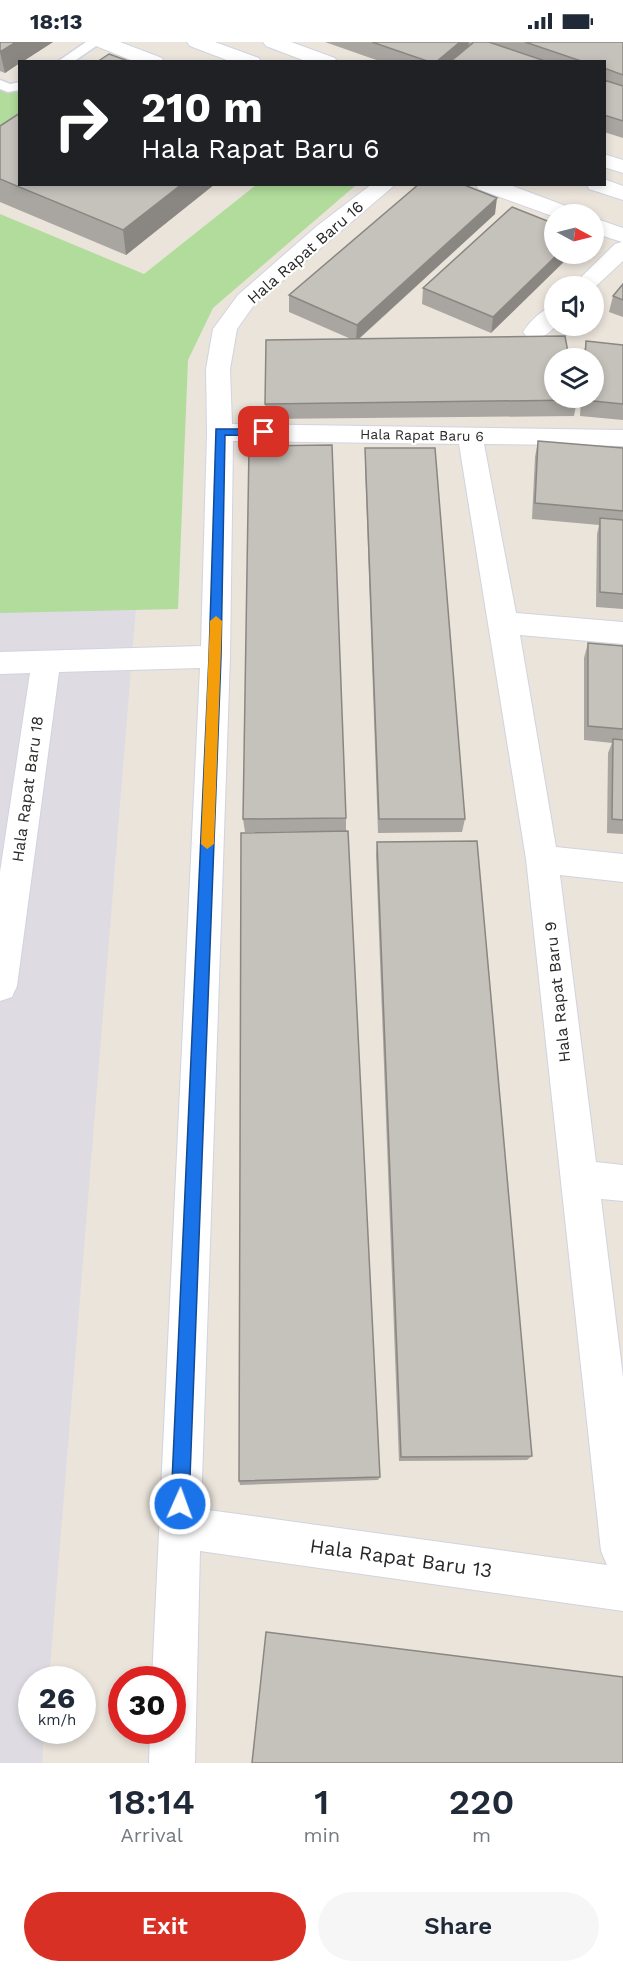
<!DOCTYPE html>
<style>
:root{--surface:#fff;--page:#f6f6f7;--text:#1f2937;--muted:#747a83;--accent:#d93025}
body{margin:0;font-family:"Work Sans",sans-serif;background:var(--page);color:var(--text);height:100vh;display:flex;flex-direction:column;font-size:22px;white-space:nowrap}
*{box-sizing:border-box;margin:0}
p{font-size:20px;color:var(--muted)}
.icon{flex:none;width:33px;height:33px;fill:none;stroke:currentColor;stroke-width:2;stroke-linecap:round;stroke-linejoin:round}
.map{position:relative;height:1721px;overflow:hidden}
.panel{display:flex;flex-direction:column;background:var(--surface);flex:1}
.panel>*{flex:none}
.guide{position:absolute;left:18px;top:18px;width:588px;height:126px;border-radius:0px;box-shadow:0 3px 9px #0003;background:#202124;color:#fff;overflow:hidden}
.needle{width:39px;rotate:97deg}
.controls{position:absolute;left:544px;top:162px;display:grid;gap:12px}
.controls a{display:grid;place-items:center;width:60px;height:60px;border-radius:50%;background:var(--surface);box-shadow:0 3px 9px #0003;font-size:30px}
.speed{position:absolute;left:18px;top:1624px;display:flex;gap:12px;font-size:30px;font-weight:700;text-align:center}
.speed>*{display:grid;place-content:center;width:78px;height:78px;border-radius:50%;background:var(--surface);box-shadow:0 3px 9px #0003;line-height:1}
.speed small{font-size:15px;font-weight:400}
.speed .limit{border:9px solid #d22;background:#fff;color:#111}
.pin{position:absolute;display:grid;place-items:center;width:51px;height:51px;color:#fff;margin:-26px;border-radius:12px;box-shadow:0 3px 9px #0006}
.me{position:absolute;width:66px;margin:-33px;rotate:2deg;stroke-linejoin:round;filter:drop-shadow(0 0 4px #0008)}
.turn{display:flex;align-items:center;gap:21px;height:126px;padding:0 24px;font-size:27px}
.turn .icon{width:78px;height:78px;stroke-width:2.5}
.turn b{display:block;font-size:42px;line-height:51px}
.eta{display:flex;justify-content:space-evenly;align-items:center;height:102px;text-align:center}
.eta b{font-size:36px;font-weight:600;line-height:42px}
.primary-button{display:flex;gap:12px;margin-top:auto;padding:12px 24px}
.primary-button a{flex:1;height:69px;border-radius:36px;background:var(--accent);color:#fff;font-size:24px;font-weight:600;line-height:69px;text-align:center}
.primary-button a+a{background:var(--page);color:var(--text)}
.status{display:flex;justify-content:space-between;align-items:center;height:42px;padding:0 30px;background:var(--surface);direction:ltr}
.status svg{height:16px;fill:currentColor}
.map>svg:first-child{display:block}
.industrial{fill:#dedce2}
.green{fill:#b1dc9c}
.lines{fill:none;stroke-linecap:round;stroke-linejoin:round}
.service-casing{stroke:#d1d3e0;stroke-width:3}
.minor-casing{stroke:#d1d3e0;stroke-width:2}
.service{fill:#fff;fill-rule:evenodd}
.minor{fill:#fff;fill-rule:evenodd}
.wall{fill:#a9a6a1}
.shaded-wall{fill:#8a8783}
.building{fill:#c5c1bb;stroke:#8a8783;stroke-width:1.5}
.route{fill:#1a73e8;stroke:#114b97;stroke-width:1.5}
.slow{fill:#f59e0b}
.labels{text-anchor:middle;stroke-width:4.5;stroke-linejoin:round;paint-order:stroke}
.far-street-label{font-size:14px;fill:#292929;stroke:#fff}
.street-label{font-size:16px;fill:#292929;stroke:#fff}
.near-street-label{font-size:20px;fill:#292929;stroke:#fff}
</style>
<div class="status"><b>18:13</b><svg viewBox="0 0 49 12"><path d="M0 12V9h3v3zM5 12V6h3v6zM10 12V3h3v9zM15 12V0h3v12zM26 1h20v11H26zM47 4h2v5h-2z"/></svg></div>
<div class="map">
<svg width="623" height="1721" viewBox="0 0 623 1721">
<rect width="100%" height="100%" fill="#eae4db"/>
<path class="industrial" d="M 0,238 L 160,269 L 49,1638 L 32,1638 L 32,1689 L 44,1689 L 42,1721 L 0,1721 Z"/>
<path class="green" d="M 0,43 L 20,50 L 19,86 L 0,101 Z
M 256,143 L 356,143 L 213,266 L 188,318 L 178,567 L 0,571 L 0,172 L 144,232 Z"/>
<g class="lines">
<g class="service-casing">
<path id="service" d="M 86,0 L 102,0 L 73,20 L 57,20 Z
M 0,38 L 10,42 L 20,40 L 20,48 L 8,50 L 0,47 Z"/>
</g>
<g class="minor-casing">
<path id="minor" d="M 93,0 L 120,0 L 162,16 L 164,20 L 136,20 L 96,4 Z
M 187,0 L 215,0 L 259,16 L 261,20 L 232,20 L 190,4 Z
M 263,0 L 291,0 L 335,16 L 337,20 L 308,20 L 266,4 Z
M 604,112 L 623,118 L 623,131 L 604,125 Z
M 604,137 L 623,144 L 623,158 L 589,147 L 587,142 L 604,142 Z
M 372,142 L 396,142 L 254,263 L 237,287 L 230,327 L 232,382 L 623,388 L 623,404 L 484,402 L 516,571 L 623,580 L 623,602 L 520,593 L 556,805 L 623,812 L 623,840 L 560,833 L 596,1120 L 623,1123 L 623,1159 L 601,1157 L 623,1335 L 623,1569 L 200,1509 L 195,1721 L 149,1721 L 150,1689 L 172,1689 L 172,1638 L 152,1638 L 200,626 L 59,630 L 17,944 L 12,955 L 0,959 L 0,830 L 30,631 L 0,632 L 0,610 L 201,604 L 207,390 L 206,327 L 213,287 L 238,253 L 317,184 ZM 233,399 L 459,402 L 526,817 L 601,1509 L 607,1523 L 201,1467 L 230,615 Z
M 476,142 L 507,142 L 574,167 L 577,172 L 555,172 L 555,175 L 478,147 Z
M 594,176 L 623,186 L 623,219 L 594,246 L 572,244 L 615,202 L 622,200 L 594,191 Z
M 555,264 L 556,284 C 546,293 541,299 527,295 L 523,290 C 530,279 542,267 555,264 Z"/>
</g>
<use href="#service" class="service"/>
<use href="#minor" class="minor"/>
</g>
<path class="wall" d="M 0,0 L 53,0 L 22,20 L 20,20 L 5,31 L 0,29 Z
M 325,0 L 623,0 L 623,96 L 604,90 L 604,20 L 382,20 Z
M 0,84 L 215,142 L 126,213 L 0,160 Z
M 512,165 L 491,291 L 422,262 L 423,246 Z
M 495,172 L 359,297 L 577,358 L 574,374 L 266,377 L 265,362 L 351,297 L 289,270 L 289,253 Z
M 623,242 L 623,275 L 609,270 L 613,254 Z
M 586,299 L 623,303 L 623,378 L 580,374 L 581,356 L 594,356 L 594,316 L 583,316 Z
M 538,399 L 623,406 L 623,567 L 596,565 L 597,492 L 599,483 L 532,477 L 535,415 Z
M 365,406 L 465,777 L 462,790 L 378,791 L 365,422 Z
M 588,601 L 623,604 L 623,792 L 607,791 L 608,711 L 612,701 L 584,698 L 584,616 Z
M 346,776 L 346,789 L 245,790 L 243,777 Z
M 377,800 L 532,1414 L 527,1418 L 399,1419 L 376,813 Z
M 380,1435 L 378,1438 L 240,1443 L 239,1439 Z"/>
<path class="shaded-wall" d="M 16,0 L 53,0 L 22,20 L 20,20 L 20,21 L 5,31 L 0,10 Z
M 460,0 L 469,0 L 468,8 L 454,20 L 436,20 Z
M 182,142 L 215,142 L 126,213 L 123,188 Z
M 497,156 L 495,172 L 356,299 L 357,283 Z
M 558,212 L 572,212 L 491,291 L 493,275 Z"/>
<path class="building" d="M 0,0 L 16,0 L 0,10 Z
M 372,0 L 460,0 L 436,20 L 430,20 Z
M 474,0 L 489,0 L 548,20 L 450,20 Z
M 525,0 L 623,0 L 623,33 L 604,26 L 604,20 L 584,20 Z
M 109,12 L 131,20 L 97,20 Z
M 604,38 L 623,44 L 623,79 L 604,73 Z
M 20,71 L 20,142 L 182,142 L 123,188 L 0,137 L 0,84 Z
M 419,142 L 462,142 L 497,156 L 357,283 L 289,253 Z
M 512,165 L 555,182 L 555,212 L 558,212 L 493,275 L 423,246 Z
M 623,242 L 623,258 L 613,254 Z
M 565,294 L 569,316 L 555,316 L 555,356 L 577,356 L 577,358 L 265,362 L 266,298 Z
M 586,299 L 623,303 L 623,362 L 583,358 L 583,356 L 594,356 L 594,316 L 585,316 Z
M 538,399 L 623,406 L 623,469 L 535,461 Z
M 332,403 L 346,776 L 243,777 L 249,404 Z
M 365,406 L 435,406 L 465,777 L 379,777 Z
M 600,476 L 623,478 L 623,552 L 600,550 Z
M 588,601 L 623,604 L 623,687 L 588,684 Z
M 613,697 L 623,698 L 623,778 L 612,777 Z
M 348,789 L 380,1435 L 239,1439 L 241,791 Z
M 477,799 L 532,1414 L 401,1415 L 377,800 Z
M 266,1590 L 623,1635 L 623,1721 L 252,1721 Z"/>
<path class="route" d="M 216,387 L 264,387 L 269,390 L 264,394 L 225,393 L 221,615 L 189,1462 L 186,1468 L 180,1470 L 174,1468 L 171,1462 L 209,615 Z"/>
<path class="slow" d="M 216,574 L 222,579 L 214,802 L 207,807 L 201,802 L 210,579 Z"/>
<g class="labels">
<g class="far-street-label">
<text transform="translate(422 393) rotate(1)" y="5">Hala Rapat Baru 6</text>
</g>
<g class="street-label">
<text transform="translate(305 210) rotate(-41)" y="6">Hala Rapat Baru 16</text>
<text transform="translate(27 747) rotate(-82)" y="6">Hala Rapat Baru 18</text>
<text transform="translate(557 950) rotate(-96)" y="6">Hala Rapat Baru 9</text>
</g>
<g class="near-street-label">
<text transform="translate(401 1516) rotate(8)" y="7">Hala Rapat Baru 13</text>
</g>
</g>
</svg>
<div class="controls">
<a><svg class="needle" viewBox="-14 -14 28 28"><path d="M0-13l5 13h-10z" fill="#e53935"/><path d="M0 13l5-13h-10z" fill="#747a83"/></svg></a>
<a><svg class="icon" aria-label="sound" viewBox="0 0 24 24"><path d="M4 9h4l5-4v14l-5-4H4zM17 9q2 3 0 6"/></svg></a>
<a><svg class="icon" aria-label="layers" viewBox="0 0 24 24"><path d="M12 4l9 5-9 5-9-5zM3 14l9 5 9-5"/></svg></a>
</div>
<div class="speed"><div>26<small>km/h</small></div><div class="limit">30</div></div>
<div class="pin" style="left:264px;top:390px;background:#d93025"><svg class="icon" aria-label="arrive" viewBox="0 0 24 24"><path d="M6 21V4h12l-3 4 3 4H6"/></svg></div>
<svg class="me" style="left:180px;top:1462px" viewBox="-20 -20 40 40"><circle r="17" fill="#1a73e8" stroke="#fff" stroke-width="3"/><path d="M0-11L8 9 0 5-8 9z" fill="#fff"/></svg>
<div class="guide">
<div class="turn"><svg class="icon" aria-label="right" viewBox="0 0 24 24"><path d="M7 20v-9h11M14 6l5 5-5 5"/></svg><div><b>210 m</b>Hala Rapat Baru 6</div></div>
</div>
</div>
<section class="panel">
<div class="eta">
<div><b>18:14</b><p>Arrival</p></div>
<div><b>1</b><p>min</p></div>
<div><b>220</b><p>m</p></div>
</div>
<div class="primary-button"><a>Exit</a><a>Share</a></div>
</section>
